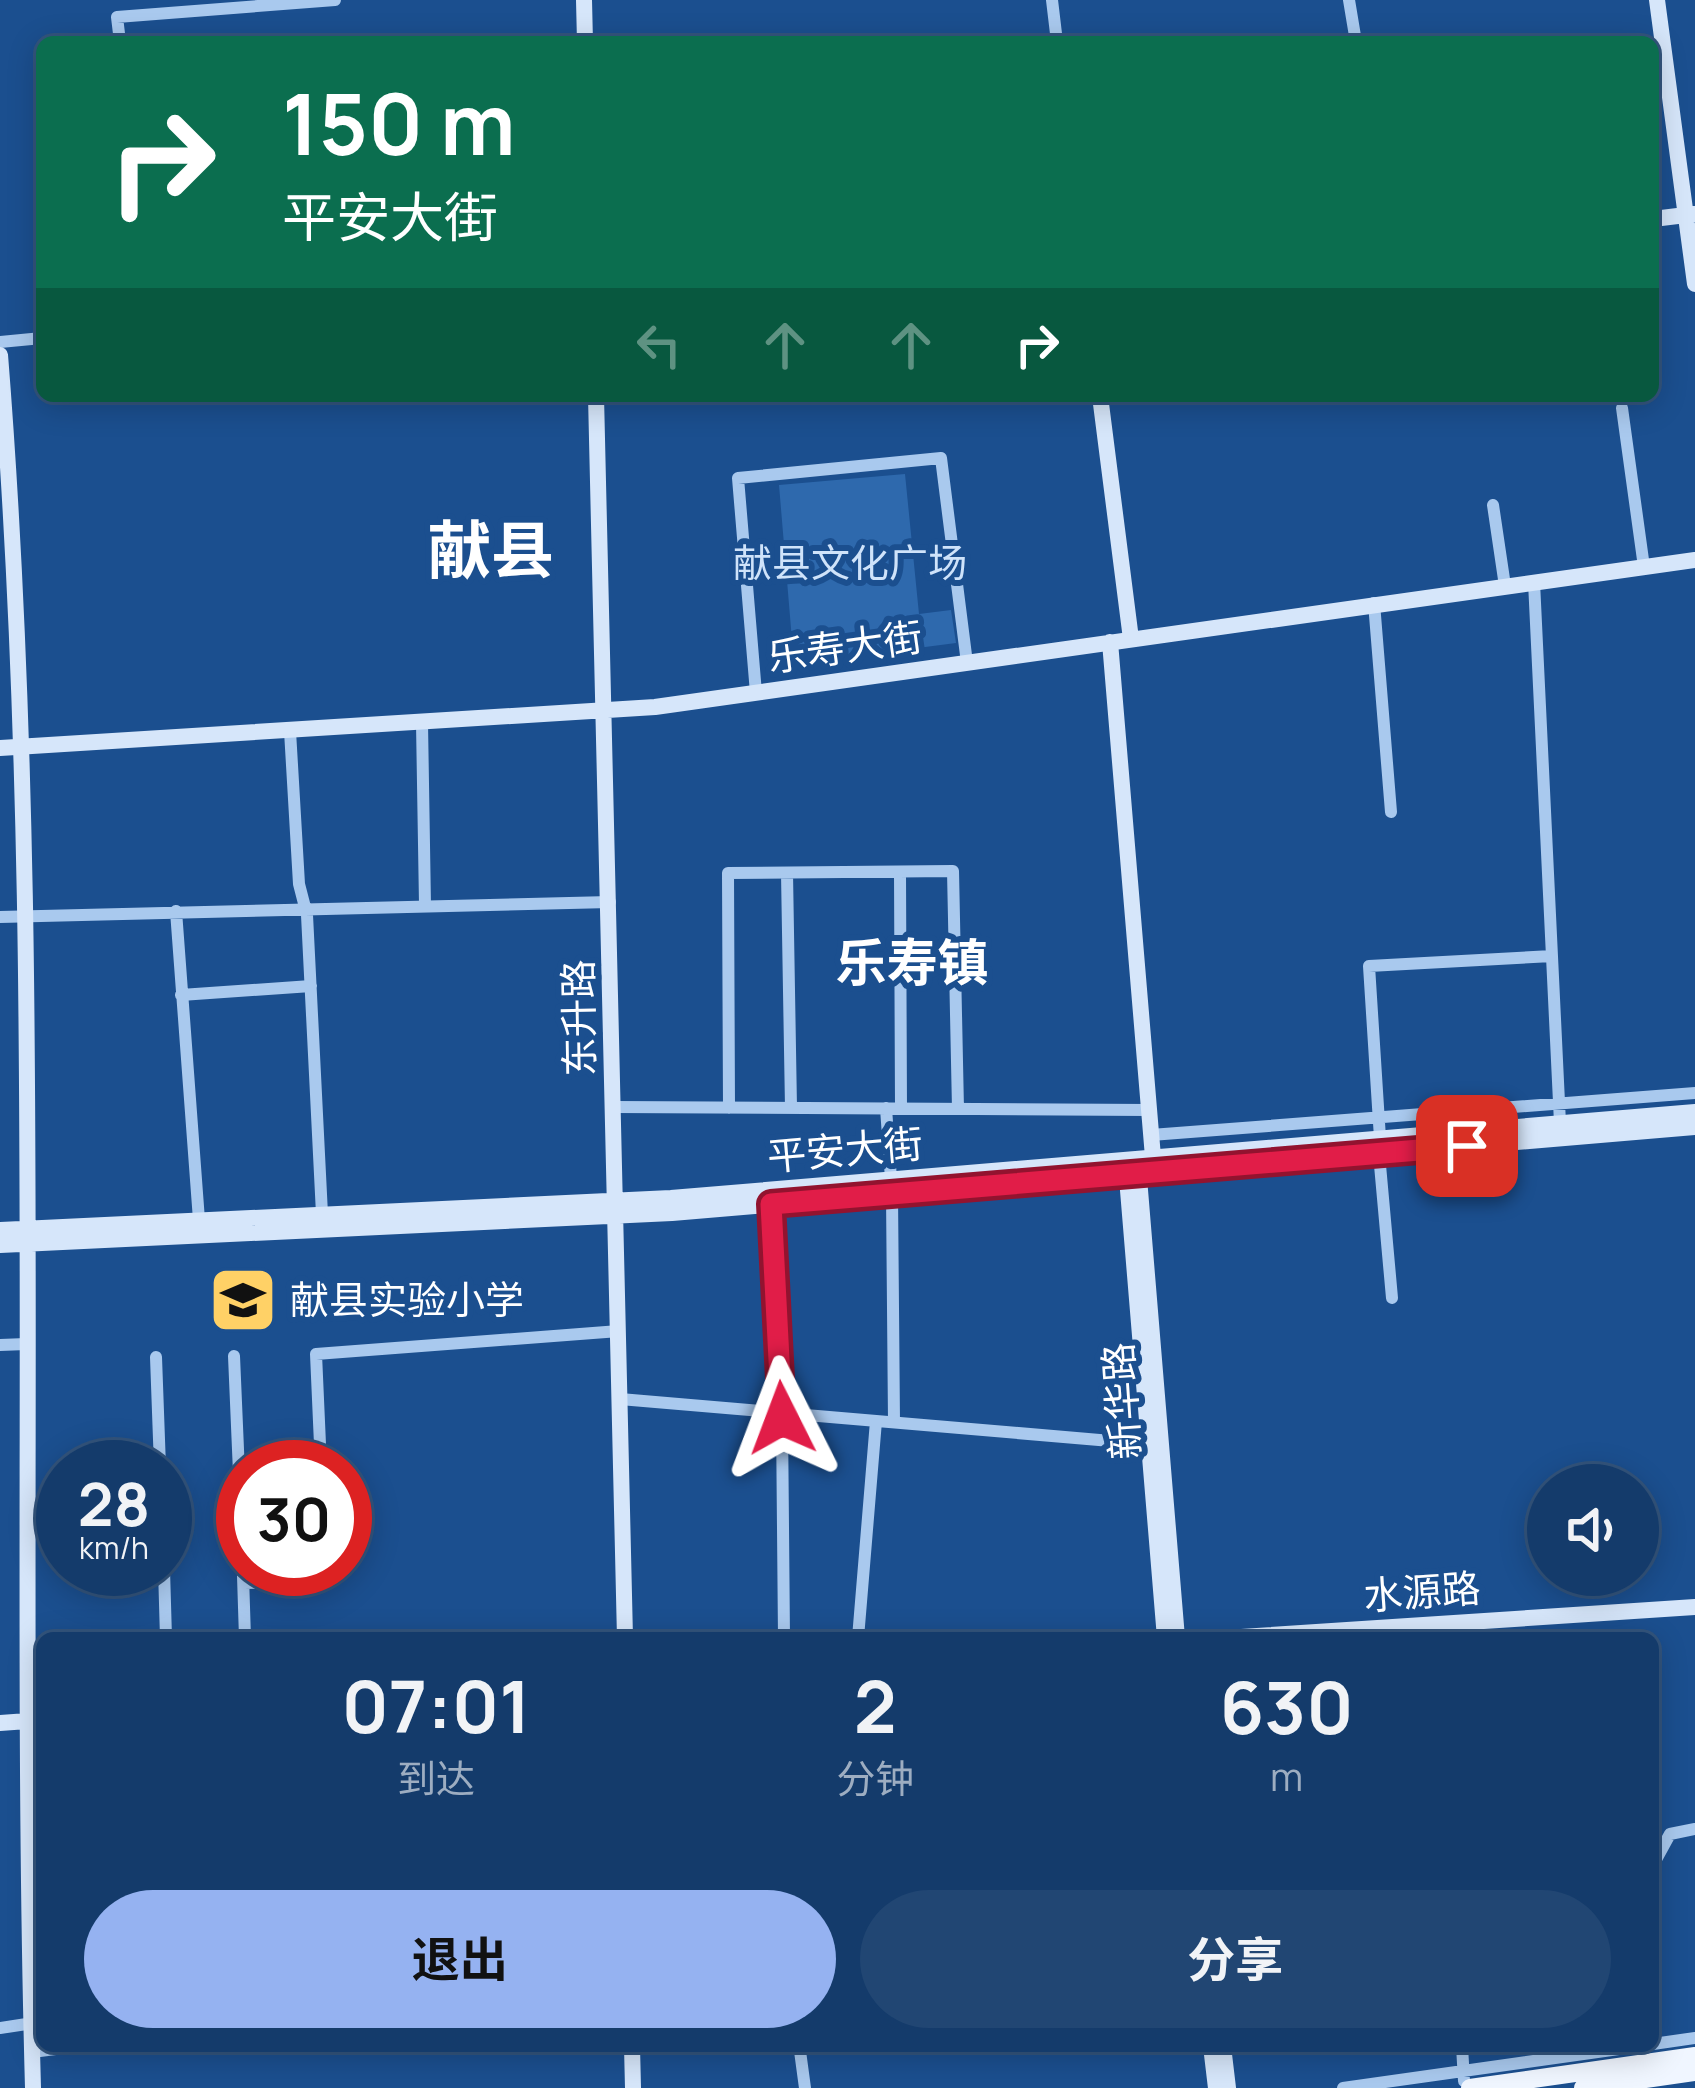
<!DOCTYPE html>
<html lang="zh">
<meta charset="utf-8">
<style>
:root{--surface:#143b6b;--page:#214673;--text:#f1f3f6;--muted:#9dadc1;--line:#33557e;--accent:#95b2f1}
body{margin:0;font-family:Manrope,"Noto Sans SC",sans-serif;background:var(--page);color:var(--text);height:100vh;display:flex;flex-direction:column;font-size:45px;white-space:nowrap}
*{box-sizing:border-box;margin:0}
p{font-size:39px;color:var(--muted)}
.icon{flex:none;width:66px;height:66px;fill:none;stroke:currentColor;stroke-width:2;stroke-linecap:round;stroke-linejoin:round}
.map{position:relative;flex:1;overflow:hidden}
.panel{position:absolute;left:36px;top:1632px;width:1623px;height:420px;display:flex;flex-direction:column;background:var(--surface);border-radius:18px;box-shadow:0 6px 30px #0003,0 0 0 3px var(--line)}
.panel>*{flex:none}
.guide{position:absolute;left:36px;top:36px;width:1623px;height:366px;border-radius:18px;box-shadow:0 6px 30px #0003,0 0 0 3px var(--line);background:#0b6e4f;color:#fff;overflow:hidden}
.tools{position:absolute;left:1527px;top:1464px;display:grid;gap:24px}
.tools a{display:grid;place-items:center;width:132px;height:132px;border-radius:50%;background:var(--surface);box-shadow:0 6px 30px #0003,0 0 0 3px var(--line);font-size:60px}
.speed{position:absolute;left:36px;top:1440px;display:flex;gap:24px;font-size:60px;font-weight:700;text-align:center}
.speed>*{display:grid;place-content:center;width:156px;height:156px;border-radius:50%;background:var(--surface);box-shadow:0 6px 30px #0003,0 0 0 3px var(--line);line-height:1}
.speed small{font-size:30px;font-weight:400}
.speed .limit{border:18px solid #d22;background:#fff;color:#111}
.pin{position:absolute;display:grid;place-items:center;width:102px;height:102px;color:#fff;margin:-51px;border-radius:24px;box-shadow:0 6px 18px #0006}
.me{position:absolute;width:132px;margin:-66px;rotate:357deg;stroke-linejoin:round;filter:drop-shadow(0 0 9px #0008)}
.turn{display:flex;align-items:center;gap:42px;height:252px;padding:0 48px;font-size:54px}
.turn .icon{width:156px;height:156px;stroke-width:2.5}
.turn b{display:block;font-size:84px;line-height:102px}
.lanes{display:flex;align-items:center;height:114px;padding:0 48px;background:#0003;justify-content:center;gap:60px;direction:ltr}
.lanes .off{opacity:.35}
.eta{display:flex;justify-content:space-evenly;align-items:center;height:204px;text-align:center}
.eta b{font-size:72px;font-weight:700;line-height:84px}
.button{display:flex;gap:24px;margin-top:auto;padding:24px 48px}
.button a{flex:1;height:138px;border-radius:72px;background:var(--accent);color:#111;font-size:48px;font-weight:700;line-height:138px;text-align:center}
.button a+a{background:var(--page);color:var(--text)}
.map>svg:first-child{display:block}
.green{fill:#2e69ad}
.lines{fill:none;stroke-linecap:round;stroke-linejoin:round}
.street{stroke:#a9c9ee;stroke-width:12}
.secondary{stroke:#d6e6fa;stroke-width:16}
.primary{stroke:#f0f6ff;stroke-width:18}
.route-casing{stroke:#92132f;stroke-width:30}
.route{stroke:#e11d48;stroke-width:21}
.labels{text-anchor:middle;stroke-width:12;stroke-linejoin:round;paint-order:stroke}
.park-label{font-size:39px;fill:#cfe3fa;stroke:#1b4f8f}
.street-label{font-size:39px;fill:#fff;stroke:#1b4f8f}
.poi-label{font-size:39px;fill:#fff;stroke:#1b4f8f;text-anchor:start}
.district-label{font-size:51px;font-weight:bold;fill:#fff;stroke:#1b4f8f}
.town-label{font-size:63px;font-weight:bold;fill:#fff;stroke:#1b4f8f}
</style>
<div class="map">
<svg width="1695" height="2088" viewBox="0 0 1695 2088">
<rect width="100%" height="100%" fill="#1b4f8f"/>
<path class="green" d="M 905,474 L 919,614 L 951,610 L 956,643 L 794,664 L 779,485 Z"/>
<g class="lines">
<path class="street" d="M 1052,0 L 1057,42
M 1349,0 L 1356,42
M 120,42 L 117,17 L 335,0
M 0,342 L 42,338
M 1622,408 L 1644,567
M 1493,505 L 1505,586
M 1534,582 L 1560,1123
M 1374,603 L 1391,812
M 756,693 L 738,478 L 941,458 L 967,663
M 422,723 L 425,905
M 290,731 L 299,884 L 307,915 L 322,1214
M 900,872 L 901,1108
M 787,873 L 791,1108
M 176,911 L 199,1220
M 0,917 L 610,902
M 181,995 L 311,986
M 614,1107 L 1149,1110
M 729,1108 L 728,873 L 953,871 L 958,1109
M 886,1108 L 891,1179
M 1151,1135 L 1695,1093
M 1380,1138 L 1369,966 L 1552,956
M 1379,1154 L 1392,1298
M 892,1194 L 894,1422
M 771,1204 L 782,1418 L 784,1638
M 0,1345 L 26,1344
M 234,1356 L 243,1566
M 156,1357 L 160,1467
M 620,1399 L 1146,1444
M 321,1467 L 316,1354 L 619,1331
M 164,1569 L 166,1638
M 243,1576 L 245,1638
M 244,1583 L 326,1581 L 326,1569
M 858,1638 L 876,1421
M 1653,1865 L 1670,1834 L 1695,1829
M 0,2028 L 33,2023
M 1653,2044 L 1695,2038
M 1462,2046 L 1464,2081
M 800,2051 L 805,2088
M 32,2052 L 79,2046
M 1343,2088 L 1640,2046"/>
<path class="secondary" d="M 584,0 L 585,42
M 1657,0 L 1695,284
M 1653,219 L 1694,214
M 0,355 C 46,931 17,1511 33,2088
M 596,396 L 625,1638
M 1100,396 L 1131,639
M 1110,642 L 1153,1157
M 0,748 L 655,707 L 1695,560
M 1126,1166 L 1165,1638
M 1138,1166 L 1177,1638
M 0,1230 L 671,1198 L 1695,1112
M 0,1245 L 672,1213 L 1695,1127
M 1226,1638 L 1695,1607
M 0,1723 L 41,1720
M 632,2046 L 633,2088
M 1211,2046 L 1216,2088
M 1223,2046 L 1228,2088"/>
<path class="primary" d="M 1470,2088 L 1695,2056
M 1583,2088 L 1695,2072"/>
</g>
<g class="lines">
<g class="route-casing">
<path id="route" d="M 782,1418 L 771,1204 L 1467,1146"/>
</g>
<use href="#route" class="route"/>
</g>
<defs>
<g id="school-square" transform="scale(3.45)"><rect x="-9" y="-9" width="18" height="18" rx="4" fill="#ffd166" stroke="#1b4f8f"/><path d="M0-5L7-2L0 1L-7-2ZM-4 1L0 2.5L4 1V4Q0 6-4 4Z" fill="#111"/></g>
</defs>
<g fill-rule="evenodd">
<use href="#school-square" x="243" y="1300"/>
</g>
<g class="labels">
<g class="park-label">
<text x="850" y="577">献县文化广场</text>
</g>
<g class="street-label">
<text transform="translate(845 647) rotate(-8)" y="14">乐寿大街</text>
<text transform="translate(579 1018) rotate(-91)" y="14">东升路</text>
<text transform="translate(845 1150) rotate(-5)" y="14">平安大街</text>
<text transform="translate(1122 1401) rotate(-94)" y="14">新华路</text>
<text transform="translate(1422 1592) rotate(-4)" y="14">水源路</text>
</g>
<g class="poi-label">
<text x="290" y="1314">献县实验小学</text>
</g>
<g class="district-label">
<text x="912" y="981">乐寿镇</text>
</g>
<g class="town-label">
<text x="491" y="573">献县</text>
</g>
</g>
</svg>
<div class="tools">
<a><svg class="icon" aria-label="sound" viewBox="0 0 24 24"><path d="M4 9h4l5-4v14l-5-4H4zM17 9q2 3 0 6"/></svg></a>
</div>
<div class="speed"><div>28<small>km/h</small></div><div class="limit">30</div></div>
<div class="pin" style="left:1467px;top:1146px;background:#d93025"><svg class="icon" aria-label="arrive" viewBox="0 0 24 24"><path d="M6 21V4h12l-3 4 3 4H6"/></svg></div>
<svg class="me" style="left:782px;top:1418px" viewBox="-20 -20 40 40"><path d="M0-17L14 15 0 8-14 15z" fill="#e11d48" stroke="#fff" stroke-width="4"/></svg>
<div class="guide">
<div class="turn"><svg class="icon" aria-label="right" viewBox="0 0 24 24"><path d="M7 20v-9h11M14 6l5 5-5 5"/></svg><div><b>150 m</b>平安大街</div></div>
<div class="lanes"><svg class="icon off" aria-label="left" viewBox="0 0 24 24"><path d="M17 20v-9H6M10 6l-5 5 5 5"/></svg><svg class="icon off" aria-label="ahead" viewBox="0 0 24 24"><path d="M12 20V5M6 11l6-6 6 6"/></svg><svg class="icon off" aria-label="ahead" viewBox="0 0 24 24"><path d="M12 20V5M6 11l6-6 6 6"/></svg><svg class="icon" aria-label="right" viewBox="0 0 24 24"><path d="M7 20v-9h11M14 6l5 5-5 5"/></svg></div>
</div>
<section class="panel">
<div class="eta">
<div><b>07:01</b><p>到达</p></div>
<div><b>2</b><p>分钟</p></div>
<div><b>630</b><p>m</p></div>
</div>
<div class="button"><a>退出</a><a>分享</a></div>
</section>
</div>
